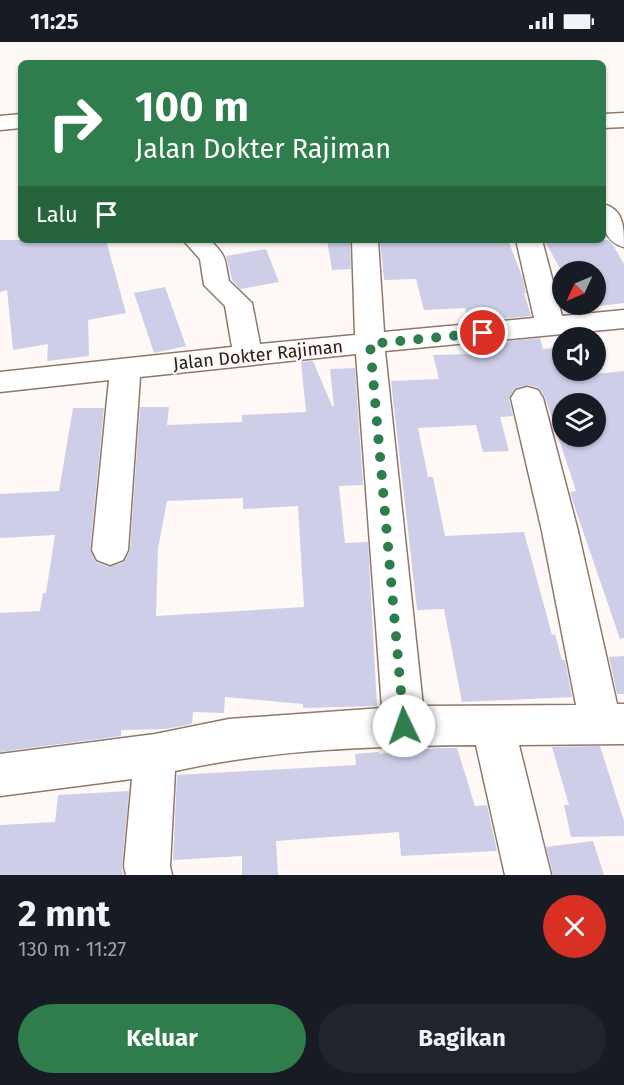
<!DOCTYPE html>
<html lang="id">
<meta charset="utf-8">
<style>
:root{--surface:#171b24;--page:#20242c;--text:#f1f3f6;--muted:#9ea1a6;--accent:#2f7d4d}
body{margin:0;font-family:"Fira Sans",sans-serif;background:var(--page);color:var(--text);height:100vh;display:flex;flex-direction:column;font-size:22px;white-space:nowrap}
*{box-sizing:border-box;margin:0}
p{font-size:20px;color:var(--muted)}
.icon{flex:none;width:33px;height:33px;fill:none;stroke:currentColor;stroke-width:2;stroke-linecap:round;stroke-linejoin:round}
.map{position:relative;height:833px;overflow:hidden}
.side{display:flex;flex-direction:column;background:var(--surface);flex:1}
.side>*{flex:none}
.banner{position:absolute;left:18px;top:18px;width:588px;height:183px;border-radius:9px;box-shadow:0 2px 4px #0004;background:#2f7d4d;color:#fff;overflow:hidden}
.needle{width:39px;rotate:226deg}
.tools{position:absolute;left:552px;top:219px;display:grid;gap:12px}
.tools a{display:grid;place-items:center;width:54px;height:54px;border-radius:50%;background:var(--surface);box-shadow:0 2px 4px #0004;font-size:30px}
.pin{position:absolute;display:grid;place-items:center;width:51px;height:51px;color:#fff;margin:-26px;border:3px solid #fff;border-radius:50%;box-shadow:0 2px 6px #0007}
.me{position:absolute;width:66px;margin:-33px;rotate:357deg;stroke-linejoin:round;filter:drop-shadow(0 0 4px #0008)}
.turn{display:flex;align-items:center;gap:21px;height:126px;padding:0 18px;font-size:27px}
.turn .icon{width:78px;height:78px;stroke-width:2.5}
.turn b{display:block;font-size:42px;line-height:51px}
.then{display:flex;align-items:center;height:57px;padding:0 18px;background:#0003;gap:12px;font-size:22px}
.round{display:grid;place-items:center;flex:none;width:63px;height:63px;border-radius:32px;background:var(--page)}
.summary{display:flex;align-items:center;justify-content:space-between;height:102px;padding:0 18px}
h1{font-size:36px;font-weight:700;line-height:45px}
.cta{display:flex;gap:12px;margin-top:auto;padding:12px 18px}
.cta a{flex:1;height:69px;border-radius:36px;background:var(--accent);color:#fff;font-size:24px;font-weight:700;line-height:69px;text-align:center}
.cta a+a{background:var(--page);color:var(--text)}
.status{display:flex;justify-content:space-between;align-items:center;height:42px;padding:0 30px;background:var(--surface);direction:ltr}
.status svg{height:16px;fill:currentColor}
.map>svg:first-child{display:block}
.building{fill:#cfcee8;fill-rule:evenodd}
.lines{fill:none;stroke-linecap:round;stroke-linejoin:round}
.minor-casing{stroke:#8f786a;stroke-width:3}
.minor{fill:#fff;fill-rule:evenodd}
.route{stroke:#2f7d4d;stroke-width:10;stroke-dasharray:0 18}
.labels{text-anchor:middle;stroke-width:4.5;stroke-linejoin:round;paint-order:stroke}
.street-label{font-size:18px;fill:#2a201b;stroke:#fef9f6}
</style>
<div class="status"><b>11:25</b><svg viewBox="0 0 49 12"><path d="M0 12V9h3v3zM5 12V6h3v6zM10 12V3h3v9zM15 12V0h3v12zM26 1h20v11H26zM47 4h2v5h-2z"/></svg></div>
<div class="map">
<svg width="624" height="833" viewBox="0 0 624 833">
<rect width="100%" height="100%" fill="#fef9f6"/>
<path class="building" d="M 0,198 L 106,198 L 126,271 L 88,278 L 89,314 L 47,319 L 48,302 L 13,308 L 7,248 L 0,250 Z
M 327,198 L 350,198 L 351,227 L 332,228 Z
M 380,198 L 508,198 L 523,237 L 526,251 L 524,251 L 531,274 L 468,280 L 465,266 L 424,268 L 416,237 L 384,238 Z
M 544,198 L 608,198 L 613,203 L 624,222 L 624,261 L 585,266 L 583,262 L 596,262 L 596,230 L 562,230 Z
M 266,207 L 279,240 L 240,247 L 232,238 L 226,214 Z
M 165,245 L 186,304 L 154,311 L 134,251 Z
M 540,296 L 543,307 L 562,305 L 562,328 L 595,328 L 596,332 L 624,329 L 624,596 L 620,597 L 573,460 L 570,450 L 576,449 L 545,355 L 539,346 L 528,343 L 515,346 L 509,357 L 513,374 L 500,375 L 509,409 L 483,410 L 476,383 L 418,386 L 428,435 L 433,435 L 445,494 L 524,490 L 552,593 L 555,592 L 562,618 L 565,618 L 572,655 L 462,660 L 444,567 L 417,568 L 391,339 L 439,337 L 433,313 L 475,312 L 473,303 ZM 562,362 L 596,362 L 596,394 L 562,394 Z
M 313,319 L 332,364 L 334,364 L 330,327 L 355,326 L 363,443 L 339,444 L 345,501 L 368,500 L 377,664 L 303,666 L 303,662 L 225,655 L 224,671 L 193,670 L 192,682 L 166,687 L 121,688 L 121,694 L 0,710 L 0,571 L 40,569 L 43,551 L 46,551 L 55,493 L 0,496 L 0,452 L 59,449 L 73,366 L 104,366 L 90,508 L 96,520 L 109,525 L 124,520 L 130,508 L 140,365 L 169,365 L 167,383 L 242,380 L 242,373 L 306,370 L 301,320 ZM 243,456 L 243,467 L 298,464 L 304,565 L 156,574 L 158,506 L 167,459 Z
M 624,614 L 624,652 L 617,652 L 609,615 Z
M 600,704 L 624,779 L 624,794 L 571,795 L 564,763 L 569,763 L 552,705 Z
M 438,706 L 457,706 L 475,764 L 487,763 L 497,809 L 401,814 L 399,790 L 276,799 L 278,833 L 242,833 L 242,814 L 173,818 L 177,733 L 356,723 L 355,712 L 379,710 L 379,712 Z
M 129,749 L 122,824 L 123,833 L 0,833 L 0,783 L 55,780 L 58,753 Z
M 593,799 L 604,833 L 553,833 L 546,805 Z"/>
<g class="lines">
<g class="minor-casing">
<path id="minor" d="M 624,71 L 624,85 L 603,86 L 603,72 Z
M 21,72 L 21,86 L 0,88 L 0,74 Z
M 603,162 C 624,167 624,186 624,205 C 602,199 603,181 603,162 Z
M 183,198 L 210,198 C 228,216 224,216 229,239 L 252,261 L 260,302 L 355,293 L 352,198 L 378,198 L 384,290 L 534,276 L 516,198 L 542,198 L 562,274 L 624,268 L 624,286 L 385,309 L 423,664 L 576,663 L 542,489 L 511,356 L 516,348 L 527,345 L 538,348 L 543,356 L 578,489 L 617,662 L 624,662 L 624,702 L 519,703 L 551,833 L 505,833 L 476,703 C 376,704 273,707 175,729 L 170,824 L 172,833 L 126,833 L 124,824 L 132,737 L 0,754 L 0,712 L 155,692 L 229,677 L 382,666 L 356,312 L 140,335 L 128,508 L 123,518 L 110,523 L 97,518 L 92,508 L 109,338 L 0,350 L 0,330 L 232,305 L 225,264 L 204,243 L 200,217 Z"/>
</g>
<use href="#minor" class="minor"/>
</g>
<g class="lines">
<path class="route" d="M 404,684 L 370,302 L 483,291"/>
</g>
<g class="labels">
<g class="street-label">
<text transform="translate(258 313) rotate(-6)" y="6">Jalan Dokter Rajiman</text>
</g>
</g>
</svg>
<div class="tools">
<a><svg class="needle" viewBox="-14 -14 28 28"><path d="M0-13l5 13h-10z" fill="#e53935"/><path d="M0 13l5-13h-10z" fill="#9ea1a6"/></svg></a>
<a><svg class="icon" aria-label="sound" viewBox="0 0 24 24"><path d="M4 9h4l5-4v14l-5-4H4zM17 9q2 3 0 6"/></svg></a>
<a><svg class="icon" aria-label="layers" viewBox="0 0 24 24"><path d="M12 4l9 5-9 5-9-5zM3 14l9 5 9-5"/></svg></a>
</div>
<div class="pin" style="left:483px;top:291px;background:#d93025"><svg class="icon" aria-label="arrive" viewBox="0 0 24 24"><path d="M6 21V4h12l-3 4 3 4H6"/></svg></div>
<svg class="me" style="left:404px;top:684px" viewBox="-20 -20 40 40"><circle r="19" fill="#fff"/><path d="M0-13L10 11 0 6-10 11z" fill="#2f7d4d"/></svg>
<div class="banner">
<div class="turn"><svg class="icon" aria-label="right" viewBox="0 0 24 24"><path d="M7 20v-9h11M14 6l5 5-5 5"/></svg><div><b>100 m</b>Jalan Dokter Rajiman</div></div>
<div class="then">Lalu<svg class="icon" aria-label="arrive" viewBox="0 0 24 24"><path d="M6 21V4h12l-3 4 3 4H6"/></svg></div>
</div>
</div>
<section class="side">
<div class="summary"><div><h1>2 mnt</h1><p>130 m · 11:27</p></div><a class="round" style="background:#d93025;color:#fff"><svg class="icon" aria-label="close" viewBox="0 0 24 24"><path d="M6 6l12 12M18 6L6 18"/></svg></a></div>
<div class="cta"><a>Keluar</a><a>Bagikan</a></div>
</section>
